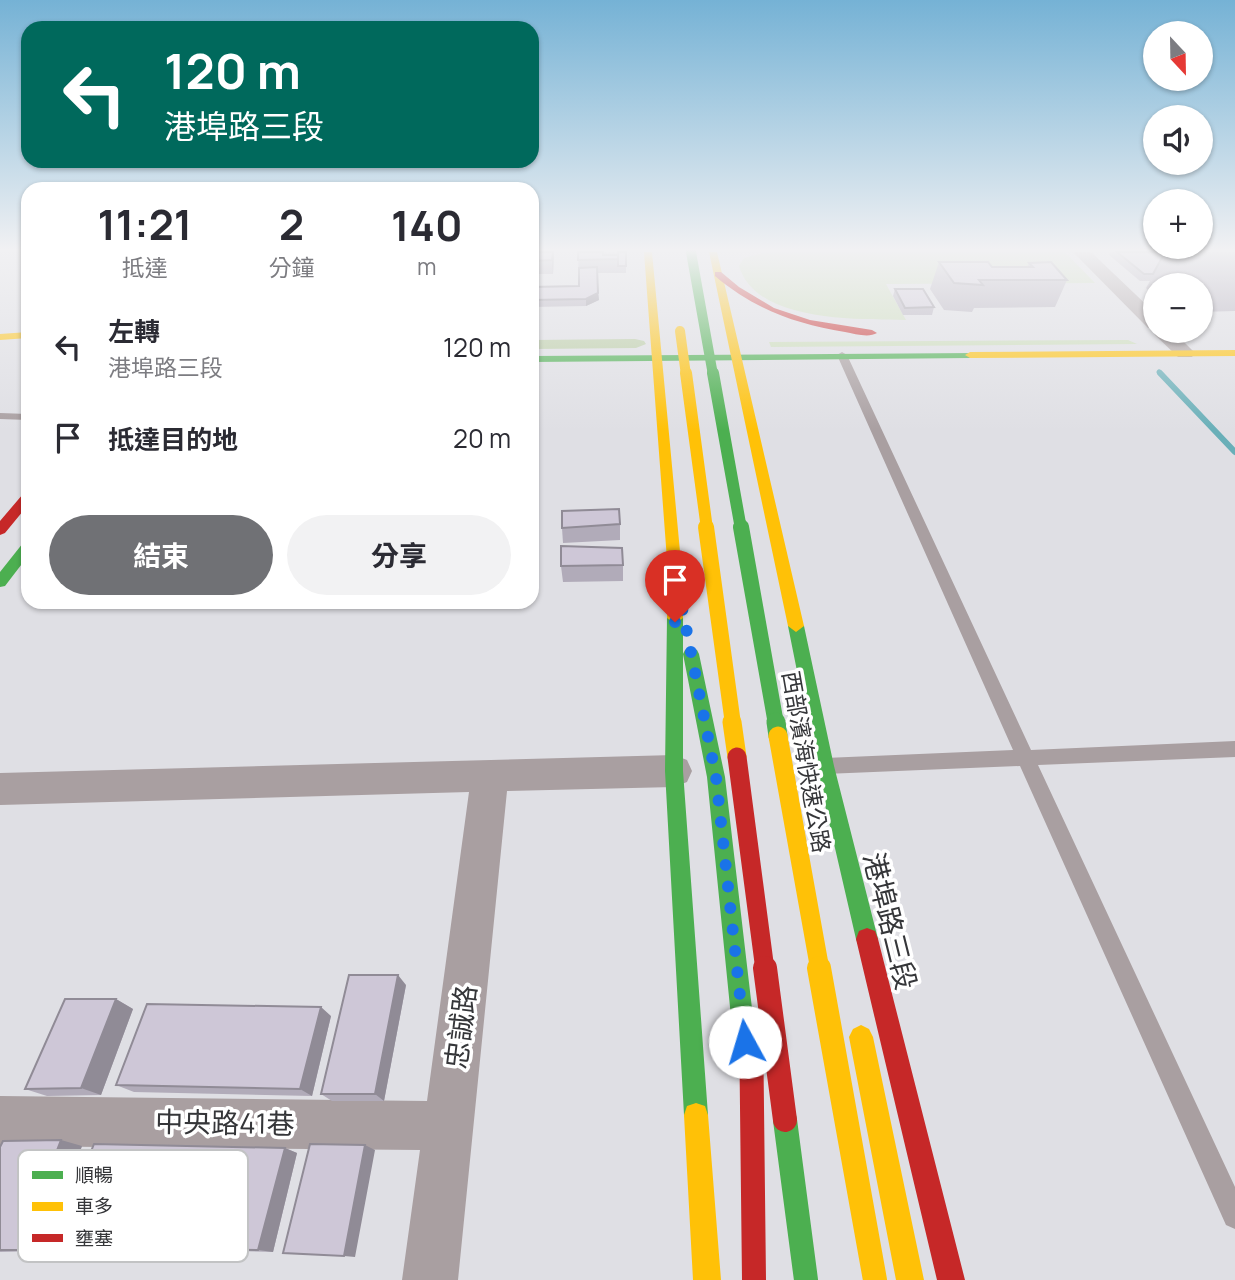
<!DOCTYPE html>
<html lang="zh-TW">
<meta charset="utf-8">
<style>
:root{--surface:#fff;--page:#f2f2f3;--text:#2b2b33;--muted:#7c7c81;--accent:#707175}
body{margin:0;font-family:Manrope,"Noto Sans TC",sans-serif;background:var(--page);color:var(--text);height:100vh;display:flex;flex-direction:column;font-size:26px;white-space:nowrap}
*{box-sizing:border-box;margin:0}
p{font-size:23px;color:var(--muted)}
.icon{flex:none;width:38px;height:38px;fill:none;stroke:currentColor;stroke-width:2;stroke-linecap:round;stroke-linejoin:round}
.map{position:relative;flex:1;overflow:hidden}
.panel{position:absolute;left:21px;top:182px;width:518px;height:427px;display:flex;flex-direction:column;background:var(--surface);border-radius:21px;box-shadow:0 2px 5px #0004}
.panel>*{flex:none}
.guide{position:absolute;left:21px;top:21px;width:518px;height:147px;border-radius:21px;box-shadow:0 2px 5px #0004;background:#00695c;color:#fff;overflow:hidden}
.needle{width:46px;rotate:158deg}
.controls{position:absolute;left:1143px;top:21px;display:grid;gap:14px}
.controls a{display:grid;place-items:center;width:70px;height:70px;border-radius:50%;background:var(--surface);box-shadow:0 2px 5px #0004;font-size:35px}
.pin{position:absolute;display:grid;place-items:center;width:60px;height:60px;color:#fff;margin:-72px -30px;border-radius:50% 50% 50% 0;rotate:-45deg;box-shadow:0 0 7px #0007}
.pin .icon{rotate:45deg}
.me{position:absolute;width:77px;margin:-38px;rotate:354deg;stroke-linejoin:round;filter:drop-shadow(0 0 5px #0008)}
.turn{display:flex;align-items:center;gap:24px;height:147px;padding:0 28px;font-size:32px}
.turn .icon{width:91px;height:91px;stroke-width:2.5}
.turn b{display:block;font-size:49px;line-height:60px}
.eta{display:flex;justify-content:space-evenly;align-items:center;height:119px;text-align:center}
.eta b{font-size:42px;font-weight:700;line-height:49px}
.cta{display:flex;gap:14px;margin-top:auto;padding:14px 28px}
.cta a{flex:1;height:80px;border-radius:42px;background:var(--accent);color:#fff;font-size:28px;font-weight:700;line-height:80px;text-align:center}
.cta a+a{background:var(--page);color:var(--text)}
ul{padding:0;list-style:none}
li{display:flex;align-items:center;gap:21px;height:91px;padding:0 28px}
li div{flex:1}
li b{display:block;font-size:26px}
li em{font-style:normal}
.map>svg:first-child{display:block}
.green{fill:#cadcb7}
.forest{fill:#b8cba1}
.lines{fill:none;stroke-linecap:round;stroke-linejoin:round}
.stream-far1{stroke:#69afb8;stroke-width:5}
.stream{stroke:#69afb8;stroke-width:6}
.lane{fill:#a99fa1;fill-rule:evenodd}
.street{fill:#a99fa1;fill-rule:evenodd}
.fast{fill:#4caf50;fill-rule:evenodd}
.slow{fill:#ffc107;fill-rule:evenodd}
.jam{fill:#c62828;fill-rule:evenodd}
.fast-bridge-far4{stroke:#4caf50;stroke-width:10}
.fast-bridge-far3{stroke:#4caf50;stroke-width:12}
.fast-bridge-far2{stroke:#4caf50;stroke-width:16}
.fast-bridge-far1{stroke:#4caf50;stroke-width:19}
.fast-bridge{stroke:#4caf50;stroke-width:24}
.slow-bridge-far4{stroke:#ffc107;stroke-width:10}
.slow-bridge-far3{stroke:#ffc107;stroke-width:12}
.slow-bridge-far2{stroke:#ffc107;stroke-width:16}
.slow-bridge-far1{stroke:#ffc107;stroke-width:19}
.slow-bridge{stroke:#ffc107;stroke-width:24}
.jam-bridge-far1{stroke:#c62828;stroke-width:19}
.jam-bridge{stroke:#c62828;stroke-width:24}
.wall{fill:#b1abb9;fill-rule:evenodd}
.shaded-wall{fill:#908b96}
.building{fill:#cec7d7;stroke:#908b96;stroke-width:2}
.route{stroke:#1a73e8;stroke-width:12;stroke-dasharray:0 21.6}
.labels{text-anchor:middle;stroke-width:7;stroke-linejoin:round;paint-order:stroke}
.street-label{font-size:23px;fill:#353639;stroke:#fff}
.near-street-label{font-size:28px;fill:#353639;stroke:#fff}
.key{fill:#fff;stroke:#c2c3c4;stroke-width:2}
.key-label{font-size:19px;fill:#353639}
</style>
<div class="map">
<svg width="1235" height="1280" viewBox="0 0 1235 1280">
<rect width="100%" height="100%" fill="#dfdfe4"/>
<path class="green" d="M 1065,252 L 1095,283 L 886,284 L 906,320 C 858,319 756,323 739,266 L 744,258 L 763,253 Z
M 1128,340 L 1137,344 L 771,347 L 769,342 Z"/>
<path class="forest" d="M 635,339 L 644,341 L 646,344 L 636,348 L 532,349 L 532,340 Z"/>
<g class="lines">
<path class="stream-far1" d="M 1159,372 L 1162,375"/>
<path class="stream" d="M 1160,373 L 1235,452"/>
<path class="lane" d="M 842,352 L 847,355 L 1031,750 L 1235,741 L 1235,757 L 1038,765 L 1235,1187 L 1235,1229 L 1226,1225 L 1020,766 L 825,774 L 819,772 L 816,766 L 819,760 L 825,758 L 1013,750 L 837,355 Z
M 0,413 L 28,414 L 28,420 L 0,419 Z"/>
<path class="street" d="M 1073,252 L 1091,252 L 1155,313 L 1155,331 L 1173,331 L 1195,353 L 1192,357 L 1178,357 L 1155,335 L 1153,329 L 1148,328 Z
M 674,755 L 687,760 L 692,771 L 687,782 L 674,787 L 507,791 L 458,1280 L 402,1280 L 420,1150 L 0,1146 L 0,1096 L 427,1101 L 469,792 L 0,805 L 0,773 Z"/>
<path class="fast" d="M 974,353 L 974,357 L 970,358 L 532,362 L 532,356 Z
M 28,541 L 28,556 L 5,586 L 0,587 L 0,572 L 23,543 Z
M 675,612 L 683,618 L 683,771 L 708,1115 L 705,1124 L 696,1127 L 687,1124 L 684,1115 L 665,771 L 667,618 Z
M 796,620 L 804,626 L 834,766 L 878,939 L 875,947 L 867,950 L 859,947 L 856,939 L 816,766 L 788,626 Z
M 691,648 L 697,650 L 699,654 L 725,777 L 753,1017 L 750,1025 L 742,1028 L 734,1025 L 731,1017 L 707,777 L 683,654 L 685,650 Z"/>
<path class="slow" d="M 644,252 L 652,252 L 682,573 L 683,618 L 675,624 L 667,618 L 668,573 Z
M 709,252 L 717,252 L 804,626 L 796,632 L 788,626 Z
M 28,332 L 28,338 L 0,340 L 0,334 Z
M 1235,350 L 1235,356 L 970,358 L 965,355 L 970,352 Z
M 861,1025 L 869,1029 L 873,1037 L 924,1280 L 896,1280 L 849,1037 L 853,1029 Z
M 696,1103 L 705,1106 L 708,1115 L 721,1280 L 693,1280 L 684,1115 L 687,1106 Z"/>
<path class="jam" d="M 715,272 L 721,272 L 739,287 L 774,308 L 810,320 L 872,330 L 877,333 C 869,338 855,334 845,332 C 795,324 754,309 715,276 Z
M 28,493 L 28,505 L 5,533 L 0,535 L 0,521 L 23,494 Z
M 867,928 L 875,931 L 878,939 L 965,1280 L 937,1280 L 856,939 L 859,931 Z"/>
<path class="fast-bridge-far4" d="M 691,252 L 713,375"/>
<path class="fast-bridge-far3" d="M 713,373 L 741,529"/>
<path class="fast-bridge-far2" d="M 741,527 L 776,724"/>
<path class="fast-bridge-far1" d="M 776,722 L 778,736"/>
<path class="fast-bridge" d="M 785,1120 L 806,1280"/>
<path class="slow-bridge-far4" d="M 680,331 L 686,375"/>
<path class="slow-bridge-far3" d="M 686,373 L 707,529"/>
<path class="slow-bridge-far2" d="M 706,527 L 733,724"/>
<path class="slow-bridge-far1" d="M 732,722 L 737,757
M 778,736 L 820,970"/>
<path class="slow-bridge" d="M 819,968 L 875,1280"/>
<path class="jam-bridge-far1" d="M 737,757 L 765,970"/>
<path class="jam-bridge" d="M 765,968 L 785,1120
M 751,1021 L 754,1280"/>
</g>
<path class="wall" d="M 532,252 L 554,252 L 553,274 L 532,274 Z
M 578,252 L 626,252 L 626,273 L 597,273 L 599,300 L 586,306 L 532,307 L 532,287 L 579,286 ZM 603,254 L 618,254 L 618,255 L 603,255 Z
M 1110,252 L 1235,252 L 1235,311 L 1200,312 L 1200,285 L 1155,285 L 1155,297 L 1146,288 L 1150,281 L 1140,281 L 1109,255 Z
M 939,262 L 992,267 L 1027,267 L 1029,263 L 1067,280 L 1055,307 L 974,308 L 972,312 L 944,310 L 930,289 Z
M 895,289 L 934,307 L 932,315 L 903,315 L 893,296 Z
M 620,524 L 620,540 L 563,543 L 562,528 Z
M 623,565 L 623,581 L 563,582 L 561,566 Z
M 406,985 L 384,1101 L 332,1101 L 321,1094 Z
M 116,999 L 133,1009 L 101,1095 L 47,1096 L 25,1089 Z
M 331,1016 L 312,1096 L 134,1092 L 116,1085 Z
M 82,1146 L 43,1251 L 0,1252 L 0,1147 Z
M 285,1148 L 297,1153 L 273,1252 L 76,1247 L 53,1246 Z"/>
<path class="shaded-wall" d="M 553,252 L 554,252 L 553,274 L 552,260 Z
M 598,293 L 599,300 L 586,306 L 586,299 Z
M 398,975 L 406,985 L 384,1101 L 375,1094 Z
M 116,999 L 133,1009 L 101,1095 L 81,1088 Z
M 321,1007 L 331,1016 L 312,1096 L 300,1089 Z
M 61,1140 L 82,1146 L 43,1251 L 18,1250 Z
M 365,1145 L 375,1150 L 355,1257 L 344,1256 Z
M 285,1148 L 297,1153 L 273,1252 L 258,1250 Z"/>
<path class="building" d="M 532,252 L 553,252 L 552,260 L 532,261 Z
M 578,252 L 603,252 L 603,255 L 618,255 L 618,259 L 578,260 Z
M 618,252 L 626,252 L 626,266 L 618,266 Z
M 1117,252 L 1165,252 L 1153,274 L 1144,274 Z
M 939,262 L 988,262 L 992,267 L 1033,267 L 1029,263 L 1051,262 L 1067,280 L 979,280 L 983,285 L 954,283 Z
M 597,267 L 598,293 L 586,299 L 532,300 L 532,287 L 579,286 L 579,268 Z
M 895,289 L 923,289 L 934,307 L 905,308 Z
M 619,509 L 620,524 L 562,528 L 562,511 Z
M 561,546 L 622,548 L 623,565 L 561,566 Z
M 349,975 L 398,975 L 375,1094 L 321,1094 Z
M 65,999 L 116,999 L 81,1088 L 25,1089 Z
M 147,1004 L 321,1007 L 300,1089 L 116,1085 Z
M 61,1140 L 18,1250 L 0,1250 L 0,1147 L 3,1141 Z
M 94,1144 L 285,1148 L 258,1250 L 53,1246 Z
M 310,1144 L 365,1145 L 344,1256 L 283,1253 Z"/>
<linearGradient id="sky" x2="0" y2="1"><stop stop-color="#75b2d5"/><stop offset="0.58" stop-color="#f1f1f3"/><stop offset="1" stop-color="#f1f1f3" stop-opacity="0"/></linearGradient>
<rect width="1235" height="431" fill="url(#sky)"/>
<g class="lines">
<path class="route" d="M 675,622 L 675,573 L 716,777 L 745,1042"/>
</g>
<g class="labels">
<g class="street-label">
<text transform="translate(806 762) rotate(80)" y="8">西部濱海快速公路</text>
</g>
<g class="near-street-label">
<text transform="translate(890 921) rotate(76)" y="10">港埠路三段</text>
<text transform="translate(461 1027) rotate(-83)" y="10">忠誠路</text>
<text transform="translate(225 1123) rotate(1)" y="10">中央路41巷</text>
</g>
</g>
<rect x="18" y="1150" width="230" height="112" rx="10" class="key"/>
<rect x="32" y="1171" width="31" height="8" fill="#4caf50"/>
<rect x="32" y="1202" width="31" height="9" fill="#ffc107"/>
<rect x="32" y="1234" width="31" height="8" fill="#c62828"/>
<g class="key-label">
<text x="75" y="1182">順暢</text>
<text x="75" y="1213">車多</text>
<text x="75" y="1245">壅塞</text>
</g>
</svg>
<div class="controls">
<a><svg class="needle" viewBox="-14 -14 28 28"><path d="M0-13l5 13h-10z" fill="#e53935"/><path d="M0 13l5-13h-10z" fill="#7c7c81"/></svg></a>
<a><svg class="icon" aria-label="sound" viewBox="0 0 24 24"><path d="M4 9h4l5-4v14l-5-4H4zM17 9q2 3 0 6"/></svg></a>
<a>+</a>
<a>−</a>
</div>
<div class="pin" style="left:675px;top:622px;background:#d93025"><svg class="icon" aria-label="arrive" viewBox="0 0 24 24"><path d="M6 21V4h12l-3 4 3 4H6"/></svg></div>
<svg class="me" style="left:745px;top:1042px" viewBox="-20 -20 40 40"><circle r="19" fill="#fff"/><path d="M0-13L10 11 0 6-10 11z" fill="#1a73e8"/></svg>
<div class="guide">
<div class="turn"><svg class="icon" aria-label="left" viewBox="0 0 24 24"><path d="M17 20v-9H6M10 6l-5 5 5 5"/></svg><div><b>120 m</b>港埠路三段</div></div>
</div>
<section class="panel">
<div class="eta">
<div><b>11:21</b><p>抵達</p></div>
<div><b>2</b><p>分鐘</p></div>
<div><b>140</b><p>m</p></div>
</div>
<ul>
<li><svg class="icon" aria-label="left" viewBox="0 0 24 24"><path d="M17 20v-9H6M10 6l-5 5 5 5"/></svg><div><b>左轉</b><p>港埠路三段</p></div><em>120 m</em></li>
<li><svg class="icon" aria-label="arrive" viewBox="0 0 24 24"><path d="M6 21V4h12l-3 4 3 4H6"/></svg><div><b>抵達目的地</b></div><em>20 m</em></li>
</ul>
<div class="cta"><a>結束</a><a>分享</a></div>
</section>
</div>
